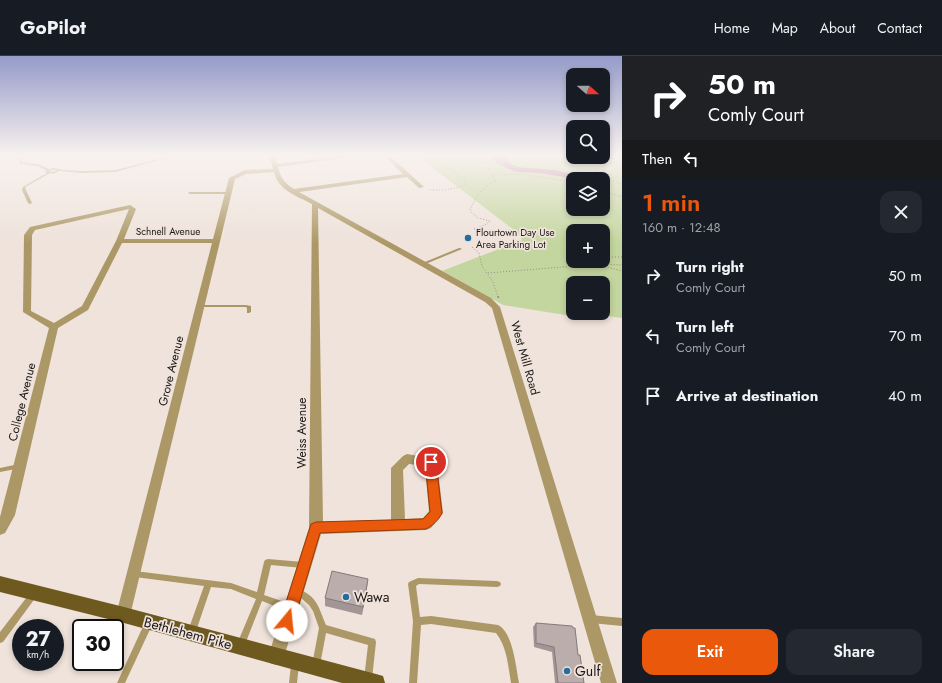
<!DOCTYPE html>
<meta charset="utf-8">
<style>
:root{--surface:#171b24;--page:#242831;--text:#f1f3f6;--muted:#9ea1a6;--line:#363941;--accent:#ea580c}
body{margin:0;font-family:Jost,sans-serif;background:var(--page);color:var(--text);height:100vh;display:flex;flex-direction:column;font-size:15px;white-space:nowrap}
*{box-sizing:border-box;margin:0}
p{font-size:13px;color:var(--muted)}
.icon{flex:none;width:22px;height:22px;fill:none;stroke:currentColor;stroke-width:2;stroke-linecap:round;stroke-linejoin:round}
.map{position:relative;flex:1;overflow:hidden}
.details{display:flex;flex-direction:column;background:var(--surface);width:320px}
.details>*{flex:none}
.banner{background:#202124;color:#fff;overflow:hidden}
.needle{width:26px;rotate:110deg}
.fabs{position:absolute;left:566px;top:12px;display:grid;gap:8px}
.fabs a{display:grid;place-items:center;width:44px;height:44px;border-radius:8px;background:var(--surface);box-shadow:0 2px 6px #0003;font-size:20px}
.speed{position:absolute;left:12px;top:563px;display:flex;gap:8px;font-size:20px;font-weight:700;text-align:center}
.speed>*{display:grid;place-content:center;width:52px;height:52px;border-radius:50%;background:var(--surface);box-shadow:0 2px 6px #0003;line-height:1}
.speed small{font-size:10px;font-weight:400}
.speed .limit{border:2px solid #111;border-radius:6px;background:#fff;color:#111}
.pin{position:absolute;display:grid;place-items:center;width:34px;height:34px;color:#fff;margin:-17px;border:2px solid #fff;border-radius:50%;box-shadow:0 1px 4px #0007}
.me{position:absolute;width:44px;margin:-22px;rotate:17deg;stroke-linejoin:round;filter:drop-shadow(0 0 3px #0008)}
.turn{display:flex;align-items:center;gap:14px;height:84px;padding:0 20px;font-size:18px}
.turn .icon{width:52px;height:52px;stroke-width:2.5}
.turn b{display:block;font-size:28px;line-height:34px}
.then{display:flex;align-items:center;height:38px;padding:0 20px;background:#0003;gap:8px;font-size:15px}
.round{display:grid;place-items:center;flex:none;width:42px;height:42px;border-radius:12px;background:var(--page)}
.head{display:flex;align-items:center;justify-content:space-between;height:68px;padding:0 20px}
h1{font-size:24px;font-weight:600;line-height:30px;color:var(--accent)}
.action{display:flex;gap:8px;margin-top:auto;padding:8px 20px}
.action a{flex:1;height:46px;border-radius:12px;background:var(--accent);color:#fff;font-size:16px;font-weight:600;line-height:46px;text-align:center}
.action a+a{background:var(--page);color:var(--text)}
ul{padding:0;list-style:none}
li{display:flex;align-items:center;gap:12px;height:60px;padding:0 20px}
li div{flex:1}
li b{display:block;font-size:15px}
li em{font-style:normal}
header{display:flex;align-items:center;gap:24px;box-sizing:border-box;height:56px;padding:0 20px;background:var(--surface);border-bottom:1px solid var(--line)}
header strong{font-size:19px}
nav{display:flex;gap:22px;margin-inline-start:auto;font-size:14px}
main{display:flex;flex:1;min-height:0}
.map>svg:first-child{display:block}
.green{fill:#c4d69f;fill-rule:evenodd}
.water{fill:#b8759a}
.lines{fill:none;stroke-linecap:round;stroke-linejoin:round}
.path-far1{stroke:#968e88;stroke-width:1;stroke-dasharray:1 2;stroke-linecap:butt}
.path{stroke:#968e88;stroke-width:1.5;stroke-dasharray:2 3;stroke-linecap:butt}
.service{fill:#ac9866;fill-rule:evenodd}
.minor{fill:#ac9866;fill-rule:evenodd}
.primary{fill:#6e591f;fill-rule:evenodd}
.wall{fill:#a29595}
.shaded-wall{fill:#847979}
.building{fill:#bcadad;stroke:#847979}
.route{fill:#ea580c;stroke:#983908}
.poi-dot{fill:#236da0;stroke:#efe3db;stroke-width:1.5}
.labels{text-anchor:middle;stroke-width:3.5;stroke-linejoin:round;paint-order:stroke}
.far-street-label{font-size:10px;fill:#1c1815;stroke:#efe3db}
.far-poi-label{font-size:10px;fill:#1c1815;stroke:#efe3db;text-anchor:start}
.street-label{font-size:12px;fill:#1c1815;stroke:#efe3db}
.near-poi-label{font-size:14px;fill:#1c1815;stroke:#efe3db;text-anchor:start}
.near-street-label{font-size:14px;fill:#1c1815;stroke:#efe3db}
</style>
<header>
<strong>GoPilot</strong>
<nav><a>Home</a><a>Map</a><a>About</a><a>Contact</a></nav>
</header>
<main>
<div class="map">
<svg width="622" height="627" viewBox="0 0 622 627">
<rect width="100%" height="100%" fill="#efe3db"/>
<path class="green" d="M 416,99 L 573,99 L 573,101 L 603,101 L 603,99 L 622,99 L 622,262 L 599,259 L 565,259 L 503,249 L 442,215 L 522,184 L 518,177 ZM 573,123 L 603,123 L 603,153 L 573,153 ZM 573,175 L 603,175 L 603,205 L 573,205 ZM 573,227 L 603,227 L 603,257 L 573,257 Z"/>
<path class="water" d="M 489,99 L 503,99 L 511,108 L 517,111 L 555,114 L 594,123 L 574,123 L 541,117 L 516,116 L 498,108 Z"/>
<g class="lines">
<path class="path-far1" d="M 426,99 L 465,123 L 466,126 L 464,130 L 445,134 L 428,134
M 465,99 L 474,105 L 488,107
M 583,101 L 600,119 L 622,128
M 492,119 L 520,118 L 573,126
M 603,135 L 622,141
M 474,173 L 485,169 L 490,165 L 478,162 L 470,155 C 474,142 483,130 496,125 L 489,113 L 485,99
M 472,191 L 479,197 L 482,210 L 493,226 L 498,241
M 603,201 L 622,201
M 589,205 L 595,208
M 599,209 L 622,215
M 488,217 L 601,208 L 622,209"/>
<path class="path" d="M 498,240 L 499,243"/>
<path class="service" d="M 23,99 L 26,99 L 21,104 L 22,106 L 38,108 L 49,113 L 53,112 L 61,113 L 61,114 L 82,115 L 116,114 L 173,99 L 177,99 L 116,116 L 82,117 L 59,115 L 53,118 L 50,117 L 25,131 L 26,134 L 32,147 L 30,148 L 28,147 L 22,134 L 23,131 L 47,117 L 45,116 L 46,114 L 37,110 L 20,108 L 19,104 ZM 53,114 L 57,114 L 53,116 L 48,115 Z
M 189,136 L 228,136 L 230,137 L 228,138 L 190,138 L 188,137 Z
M 459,192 L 460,192 L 462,193 L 423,209 L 422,209 L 420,208 Z
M 198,249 L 246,249 L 251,250 L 251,256 L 249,257 L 247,257 L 247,252 L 246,251 L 198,251 Z
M 19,408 L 21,408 L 22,410 L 21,412 L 0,416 L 0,412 Z
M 268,503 L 303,506 L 306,507 L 307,509 L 306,511 L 303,512 L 271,509 L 264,539 L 293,549 L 294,552 L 293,555 L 290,556 L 262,545 L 244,591 L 241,592 L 238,591 L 237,588 L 256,543 L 231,533 L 211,531 L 196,575 L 195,578 L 192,579 L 189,578 L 188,575 L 204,530 L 135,521 L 132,520 L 131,518 L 132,516 L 135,515 L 231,527 L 257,536 L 264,506 L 265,504 Z
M 418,522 L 497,525 L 500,526 L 501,528 L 500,530 L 497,531 L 419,528 L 416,530 L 420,561 L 431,560 L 498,569 C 513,576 516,612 519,627 L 511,627 C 508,609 507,591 496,577 L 431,568 L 421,569 L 417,627 L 409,627 L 413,565 L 408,528 L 409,526 Z
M 297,532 C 318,541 318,550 326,569 L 375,583 L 376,586 L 372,623 L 371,626 L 369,627 L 365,626 L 364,623 L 368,589 L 326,577 L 320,609 L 319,612 L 316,613 L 313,612 L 312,609 L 319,572 L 313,555 L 309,549 L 301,542 L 294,538 L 293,536 L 294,534 Z
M 33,535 L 36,537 L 37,539 L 36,541 L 3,586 L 0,587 L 0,576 L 30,537 Z
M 591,559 L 622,562 L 622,570 L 591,567 L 588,566 L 587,563 L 588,560 Z
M 149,563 L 152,564 L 153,567 L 125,627 L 117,627 L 146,564 Z
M 295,605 L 298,606 L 299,609 L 297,627 L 289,627 L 291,609 L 292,606 Z"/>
<path class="minor" d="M 269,99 L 275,99 L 277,108 L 348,99 L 364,99 L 278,111 C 281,122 284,127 294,133 L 403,118 L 383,99 L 389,99 L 424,131 L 419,132 L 407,121 L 299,136 L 491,242 L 500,251 L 617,627 L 601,627 L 492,252 L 485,246 L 318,152 L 323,466 L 391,464 L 391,412 L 403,400 L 407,398 L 435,403 L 437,406 L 443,457 L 431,472 L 426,474 L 321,478 L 284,601 L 282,607 L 276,609 L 270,607 L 268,601 L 309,472 L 312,148 C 297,140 278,134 274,116 L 246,118 L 235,123 L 129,564 L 124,566 L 119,564 L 116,559 L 212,187 L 122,187 L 88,254 L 58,272 L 15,459 L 5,477 L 0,479 L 0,461 L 49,272 L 23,256 L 24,179 L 30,171 L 130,149 L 136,153 L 124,183 L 213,183 L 229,122 L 245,114 L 273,113 ZM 129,153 L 116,185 L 82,250 L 54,267 L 31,255 L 32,179 L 35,174 ZM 409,408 L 425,410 L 429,455 L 423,462 L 405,463 L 403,414 Z"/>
<path class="primary" d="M 0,520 L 124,551 L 376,618 L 383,620 L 385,627 L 342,627 L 124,567 L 0,536 Z"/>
</g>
<path class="wall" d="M 368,523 L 362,559 L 325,550 L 325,542 Z
M 536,567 L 578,599 L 584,627 L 555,627 L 552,596 L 534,591 L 533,571 Z"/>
<path class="shaded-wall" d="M 368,523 L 367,532 L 362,559 L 363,551 Z"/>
<path class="building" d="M 332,515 L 368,523 L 363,551 L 325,542 Z
M 536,567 L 572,570 L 573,572 L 575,572 L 578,599 L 580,599 L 584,627 L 558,627 L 554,591 L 536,587 Z"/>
<linearGradient id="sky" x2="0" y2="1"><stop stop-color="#959bc9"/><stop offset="0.53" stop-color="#f8f2ef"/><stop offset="1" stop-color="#f8f2ef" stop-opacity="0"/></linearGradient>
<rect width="622" height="187" fill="url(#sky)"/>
<path class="route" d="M 431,402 L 435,403 L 436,406 L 442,457 C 439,464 432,470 426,473 L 320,477 L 294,565 L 292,570 L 287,572 L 282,570 L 280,565 L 311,468 L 316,466 L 423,463 L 430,456 L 425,406 L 427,403 Z"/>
<g class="poi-dot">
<circle cx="468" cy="182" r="4"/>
<circle cx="346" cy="541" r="4"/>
<circle cx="567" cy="615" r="4"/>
</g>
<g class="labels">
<g class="far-street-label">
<text x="168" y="179">Schnell Avenue</text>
</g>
<g class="far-poi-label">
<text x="476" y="180">Flourtown Day Use<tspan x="476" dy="12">Area Parking Lot</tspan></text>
</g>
<g class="street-label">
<text transform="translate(525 302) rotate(74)" y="4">West Mill Road</text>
<text transform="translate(171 315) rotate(-76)" y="4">Grove Avenue</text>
<text transform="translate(22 346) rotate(-76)" y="4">College Avenue</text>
<text transform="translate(302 377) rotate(-90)" y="4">Weiss Avenue</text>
</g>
<g class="near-poi-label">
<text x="354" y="546">Wawa</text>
<text x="575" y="620">Gulf</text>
</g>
<g class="near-street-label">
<text transform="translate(188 577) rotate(15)" y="5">Bethlehem Pike</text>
</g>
</g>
</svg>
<div class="fabs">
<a><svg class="needle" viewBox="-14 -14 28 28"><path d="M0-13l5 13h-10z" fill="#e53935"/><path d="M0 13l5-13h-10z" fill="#9ea1a6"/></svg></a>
<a><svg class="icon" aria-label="search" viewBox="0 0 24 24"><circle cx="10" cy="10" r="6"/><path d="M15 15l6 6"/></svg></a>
<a><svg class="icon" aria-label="layers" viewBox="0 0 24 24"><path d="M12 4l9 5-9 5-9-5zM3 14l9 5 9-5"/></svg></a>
<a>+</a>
<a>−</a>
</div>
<div class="speed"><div>27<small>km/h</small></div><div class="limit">30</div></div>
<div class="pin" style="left:431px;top:406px;background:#d93025"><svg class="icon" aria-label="arrive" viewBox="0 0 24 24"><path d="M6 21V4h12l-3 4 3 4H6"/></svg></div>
<svg class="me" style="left:287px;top:565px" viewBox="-20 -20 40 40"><circle r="19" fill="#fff"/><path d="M0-13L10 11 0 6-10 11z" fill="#ea580c"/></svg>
</div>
<section class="details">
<div class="banner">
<div class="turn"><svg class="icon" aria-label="right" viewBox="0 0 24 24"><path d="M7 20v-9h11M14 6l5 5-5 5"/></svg><div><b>50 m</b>Comly Court</div></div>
<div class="then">Then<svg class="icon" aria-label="left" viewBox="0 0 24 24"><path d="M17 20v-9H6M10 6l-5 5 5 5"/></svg></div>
</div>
<div class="head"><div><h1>1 min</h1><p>160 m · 12:48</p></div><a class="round"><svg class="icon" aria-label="close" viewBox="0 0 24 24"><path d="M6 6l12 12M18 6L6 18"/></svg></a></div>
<ul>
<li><svg class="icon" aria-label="right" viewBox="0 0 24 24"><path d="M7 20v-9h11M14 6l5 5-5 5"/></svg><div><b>Turn right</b><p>Comly Court</p></div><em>50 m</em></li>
<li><svg class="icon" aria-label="left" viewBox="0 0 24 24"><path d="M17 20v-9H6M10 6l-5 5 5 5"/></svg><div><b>Turn left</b><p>Comly Court</p></div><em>70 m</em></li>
<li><svg class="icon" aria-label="arrive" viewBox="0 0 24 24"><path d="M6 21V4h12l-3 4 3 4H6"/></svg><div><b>Arrive at destination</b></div><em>40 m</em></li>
</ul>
<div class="action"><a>Exit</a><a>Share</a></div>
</section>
</main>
